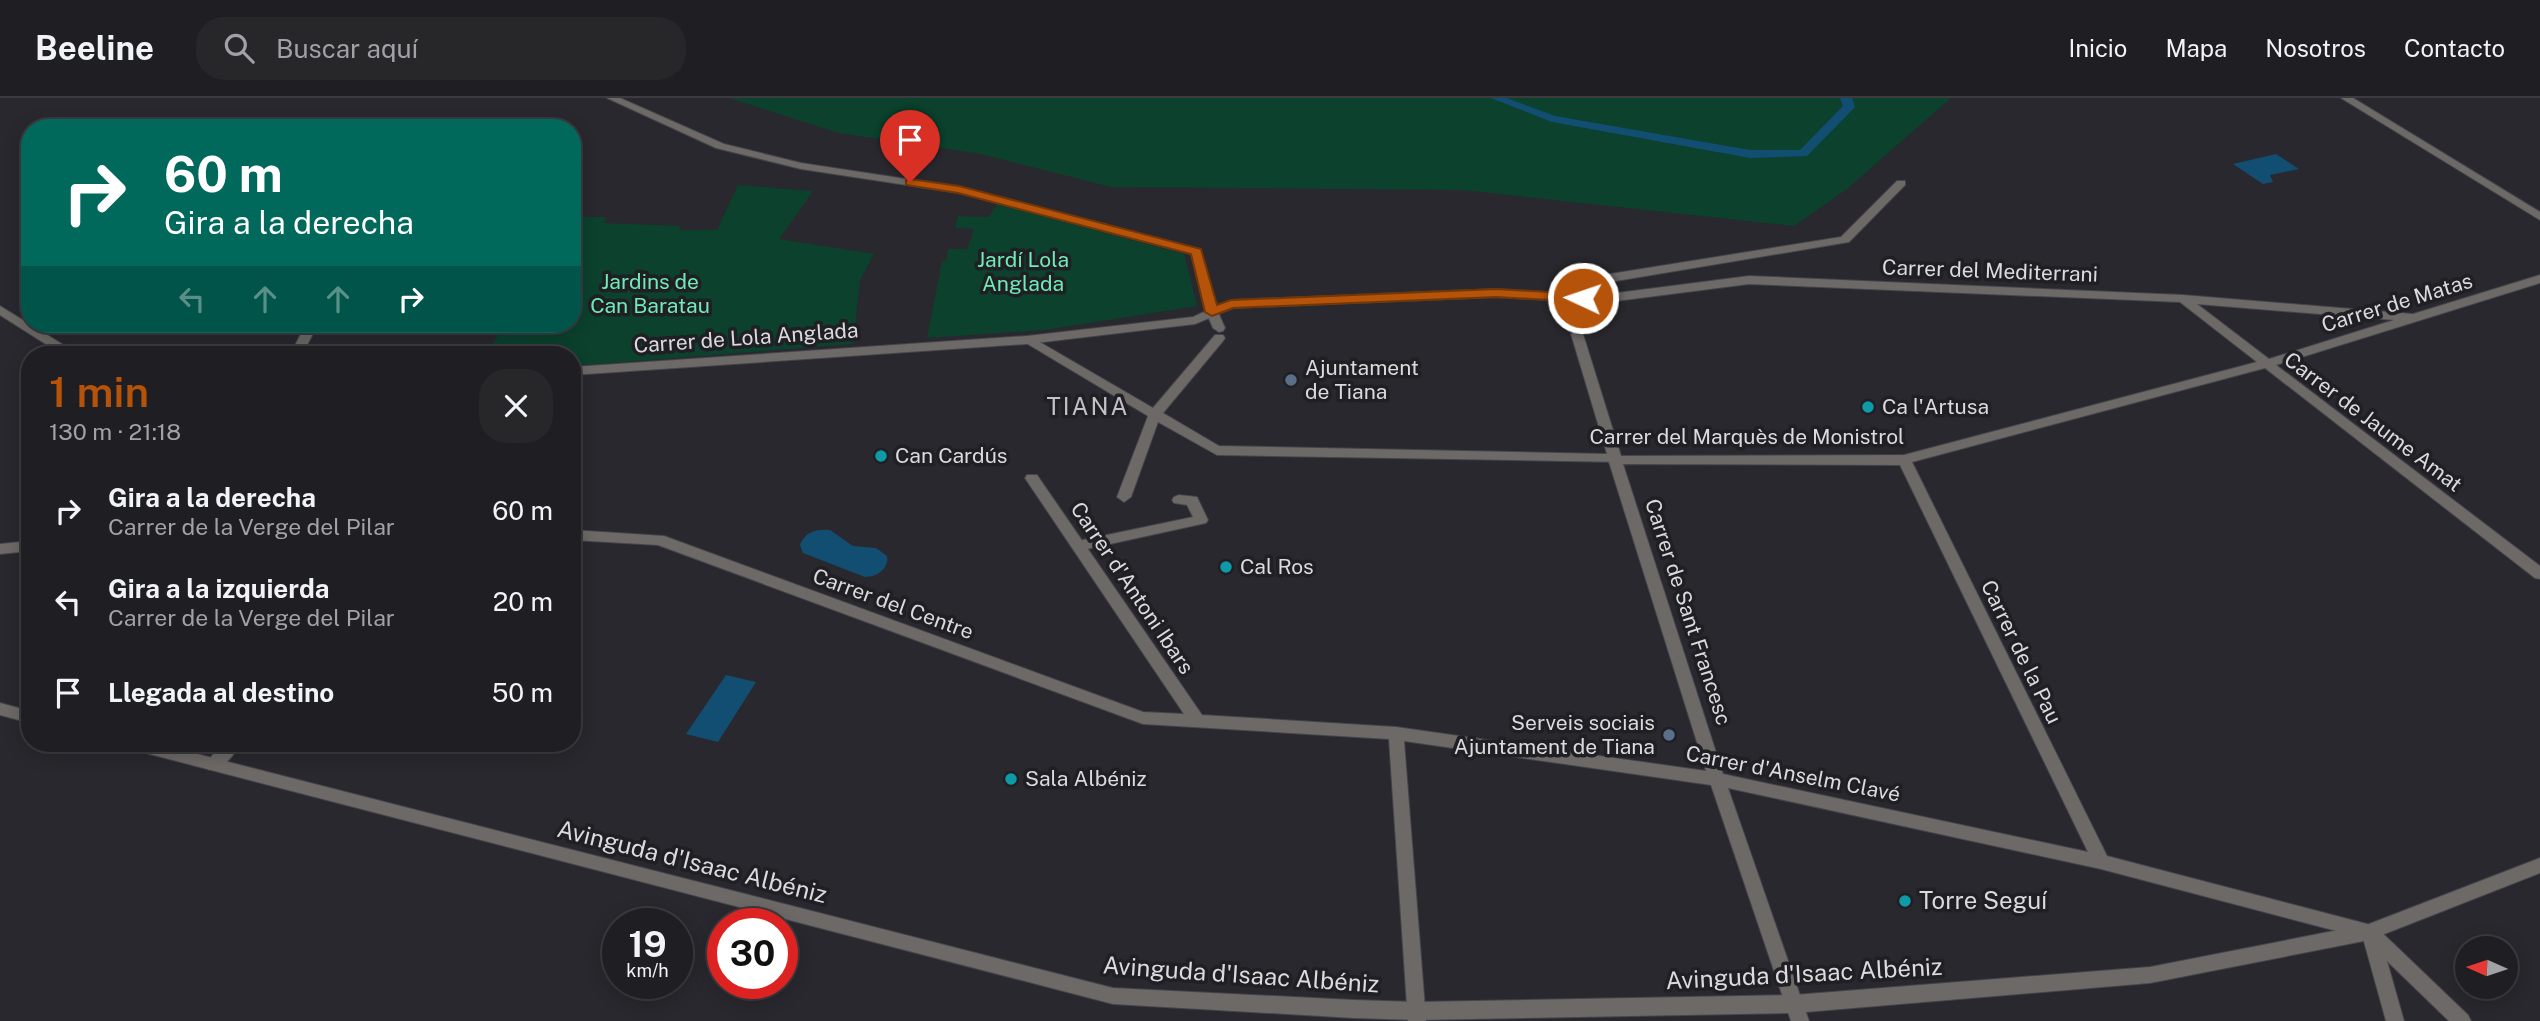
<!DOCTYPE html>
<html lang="es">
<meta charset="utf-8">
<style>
:root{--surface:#1f1e22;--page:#27272a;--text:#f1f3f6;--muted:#a1a2a5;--line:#3c3c40;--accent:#b45309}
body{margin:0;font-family:"Public Sans",sans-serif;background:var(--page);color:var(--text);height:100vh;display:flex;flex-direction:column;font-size:26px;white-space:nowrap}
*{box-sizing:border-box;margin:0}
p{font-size:23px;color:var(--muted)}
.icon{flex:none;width:38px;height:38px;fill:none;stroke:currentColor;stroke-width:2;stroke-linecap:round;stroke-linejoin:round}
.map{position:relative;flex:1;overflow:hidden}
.side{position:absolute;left:21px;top:248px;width:560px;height:406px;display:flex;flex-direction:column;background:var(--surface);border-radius:28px;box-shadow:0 4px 18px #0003,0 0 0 2px var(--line)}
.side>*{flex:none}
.guide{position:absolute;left:21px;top:21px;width:560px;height:214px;border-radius:28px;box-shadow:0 4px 18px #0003,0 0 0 2px var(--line);background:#00695c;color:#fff;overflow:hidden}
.needle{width:46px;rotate:273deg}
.buttons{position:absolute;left:2455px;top:838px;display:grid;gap:14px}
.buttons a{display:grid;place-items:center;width:63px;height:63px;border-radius:50%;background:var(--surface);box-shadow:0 4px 18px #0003,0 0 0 2px var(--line);font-size:35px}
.speed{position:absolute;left:602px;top:810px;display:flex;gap:14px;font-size:35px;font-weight:700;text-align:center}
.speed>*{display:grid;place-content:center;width:91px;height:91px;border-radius:50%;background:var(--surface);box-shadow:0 4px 18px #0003,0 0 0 2px var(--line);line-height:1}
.speed small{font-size:18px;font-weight:400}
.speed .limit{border:10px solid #d22;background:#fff;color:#111}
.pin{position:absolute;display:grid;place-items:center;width:60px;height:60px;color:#fff;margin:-72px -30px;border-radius:50% 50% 50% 0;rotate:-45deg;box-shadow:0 0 7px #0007}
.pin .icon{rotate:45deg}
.me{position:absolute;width:77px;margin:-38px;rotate:273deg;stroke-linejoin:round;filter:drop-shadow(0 0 5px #0008)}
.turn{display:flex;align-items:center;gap:24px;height:147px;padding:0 28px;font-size:32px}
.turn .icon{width:91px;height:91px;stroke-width:2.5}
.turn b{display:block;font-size:49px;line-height:60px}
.lanes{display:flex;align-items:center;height:66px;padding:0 28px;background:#0003;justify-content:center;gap:35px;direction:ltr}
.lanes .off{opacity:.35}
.round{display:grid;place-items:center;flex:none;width:74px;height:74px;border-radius:28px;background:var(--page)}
.overview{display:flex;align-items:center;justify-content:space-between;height:119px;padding:0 28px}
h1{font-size:42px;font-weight:600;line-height:52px;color:var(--accent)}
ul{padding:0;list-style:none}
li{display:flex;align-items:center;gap:21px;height:91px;padding:0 28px}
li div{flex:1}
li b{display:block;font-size:26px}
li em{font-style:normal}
header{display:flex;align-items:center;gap:42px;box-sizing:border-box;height:98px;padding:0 35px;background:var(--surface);border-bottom:2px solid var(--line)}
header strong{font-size:33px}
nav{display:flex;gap:38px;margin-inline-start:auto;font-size:24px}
.search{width:490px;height:63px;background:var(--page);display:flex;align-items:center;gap:18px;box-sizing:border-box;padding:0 24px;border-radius:28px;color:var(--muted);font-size:26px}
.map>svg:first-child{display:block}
.green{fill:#0b412d}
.water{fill:#124e72}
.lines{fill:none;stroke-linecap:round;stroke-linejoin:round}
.stream{fill:#124e72;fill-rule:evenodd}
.pedestrian-casing{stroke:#45444a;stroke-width:2}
.minor-casing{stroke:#45444a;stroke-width:2}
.tertiary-casing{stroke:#45444a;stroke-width:2}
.pedestrian{fill:#6c6967;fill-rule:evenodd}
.minor{fill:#6c6967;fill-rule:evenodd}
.tertiary{fill:#6c6967;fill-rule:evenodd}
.route{fill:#b45309;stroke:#753606;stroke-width:2}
.service-dot{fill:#5c6f8a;stroke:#1f1f24;stroke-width:2.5}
.culture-dot{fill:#0f9aa8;stroke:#1f1f24;stroke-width:2.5}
.labels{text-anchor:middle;stroke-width:7;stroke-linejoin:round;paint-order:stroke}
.park-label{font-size:21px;fill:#6febb7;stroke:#1f1f24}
.street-label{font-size:21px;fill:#dbdade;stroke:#1f1f24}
.poi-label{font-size:21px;fill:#dbdade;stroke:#1f1f24;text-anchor:start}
.quarter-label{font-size:24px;letter-spacing:2px;fill:#c2c1c9;stroke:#1f1f24}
.near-street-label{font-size:24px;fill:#dbdade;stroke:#1f1f24}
.near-poi-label{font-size:24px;fill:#dbdade;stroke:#1f1f24;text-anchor:start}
</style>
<header>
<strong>Beeline</strong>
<div class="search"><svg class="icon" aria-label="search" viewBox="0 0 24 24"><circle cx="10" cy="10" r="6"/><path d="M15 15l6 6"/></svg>Buscar aquí</div>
<nav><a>Inicio</a><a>Mapa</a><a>Nosotros</a><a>Contacto</a></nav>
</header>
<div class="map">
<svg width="2540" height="923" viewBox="0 0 2540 923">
<rect width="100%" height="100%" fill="#29282e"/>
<path class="green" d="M 729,0 L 1951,0 L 1847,91 L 1794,128 L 1463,92 L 1111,89 L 981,56 L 839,35 Z
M 738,87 L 813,93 L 779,141 L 874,156 L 860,182 L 853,246 L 572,268 L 572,257 L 486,257 L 505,226 L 572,226 L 572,119 L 606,119 L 604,125 L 680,128 L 679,132 L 717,132 Z
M 997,106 L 1184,156 L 1197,208 L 1045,232 L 927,240 L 942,163 L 946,163 L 948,151 L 967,151 L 974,131 L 955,130 L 958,118 L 989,119 Z"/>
<path class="water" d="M 2276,56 L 2299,71 L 2270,77 L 2273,84 L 2263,86 L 2233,66 Z
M 830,432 L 853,448 L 876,450 L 887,458 C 889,471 877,479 865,479 L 803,455 L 800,447 C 805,434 816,431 830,432 Z
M 726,577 L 756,584 L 718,644 L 686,636 Z"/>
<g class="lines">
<path class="stream" d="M 1491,0 L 1507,0 L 1555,18 L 1750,52 L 1800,52 L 1843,8 L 1840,0 L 1852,0 L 1855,9 L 1807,58 L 1750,60 L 1552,24 Z"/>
<g class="pedestrian-casing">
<path id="pedestrian" d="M 1212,210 L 1218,214 L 1225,230 L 1223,233 L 1219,234 L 1213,230 L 1206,214 Z
M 1577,232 L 1583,236 L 1622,361 L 1620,364 L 1217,357 L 1158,324 L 1131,399 L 1124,404 L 1117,399 L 1148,318 L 1021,242 L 1027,238 L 1031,239 L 1153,310 L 1215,237 L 1223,237 L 1225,240 L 1223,243 L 1163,315 L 1219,348 L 1607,356 L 1571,236 Z
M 1179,397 L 1197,399 L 1208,422 L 1206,425 L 1078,453 L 1071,448 L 1078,443 L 1193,419 L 1187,407 L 1174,405 L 1172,402 L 1174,399 Z
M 222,646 L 240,646 C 234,657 221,675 207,671 L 205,666 Z"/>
</g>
<g class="minor-casing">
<path id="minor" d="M 607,0 L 620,0 L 724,46 L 801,65 L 959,89 L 1200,152 L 1216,208 L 1231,202 L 1496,191 L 1562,195 L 1568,185 L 1610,176 L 1841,139 L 1897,83 L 1905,83 L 1905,87 L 1849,144 L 1610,184 L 1576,191 L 1574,196 L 1601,197 L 1749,178 L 2183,197 L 2413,216 L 2540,177 L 2540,185 L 2276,267 L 2540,468 L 2540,481 L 2535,480 L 2265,270 L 1912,364 L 2107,758 L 2375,828 L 2468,917 L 2471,923 L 2449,923 L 2387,863 L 2404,923 L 2386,923 L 2363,840 L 2101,771 L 1728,690 L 1809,923 L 1791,923 L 1711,687 L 1404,643 L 1426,923 L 1408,923 L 1389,641 L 1143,626 L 658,447 L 572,442 L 572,432 L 664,438 L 1143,614 L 1184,616 L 1027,383 L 1025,380 L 1027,377 L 1037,377 L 1202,617 L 1396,629 L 1706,673 L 1608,361 L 1610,358 L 1904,357 L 2257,264 L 2180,204 L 1749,186 L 1601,205 L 1496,199 L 1233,210 L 1195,226 L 1027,246 L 572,277 L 572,269 L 1027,238 L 1193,219 L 1206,213 L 1191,156 L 959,95 L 801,71 L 716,50 ZM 2197,206 L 2394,222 L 2269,261 ZM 1623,366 L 1900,367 L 2088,754 L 1723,676 Z
M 2341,0 L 2353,0 L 2540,114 L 2540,122 Z
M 0,208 L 75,254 L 77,257 L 63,257 L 0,217 Z
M 306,226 L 318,226 L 302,257 L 290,257 Z
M 30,443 L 30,453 L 0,456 L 0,446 Z"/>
</g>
<g class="tertiary-casing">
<path id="tertiary" d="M 0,605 L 30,613 L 30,625 L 0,617 Z
M 126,646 L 158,646 L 1113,890 L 1354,902 L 1417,904 L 1794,897 L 2150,869 L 2369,826 L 2540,760 L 2540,775 L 2369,842 L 2150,885 L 1794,915 L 1417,922 L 1354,920 L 1113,906 L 134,652 L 128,651 Z"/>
</g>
<use href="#pedestrian" class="pedestrian"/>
<use href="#minor" class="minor"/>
<use href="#tertiary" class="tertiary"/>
</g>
<path class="route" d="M 910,81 L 959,88 L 1201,151 L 1217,207 L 1231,202 L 1496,191 L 1583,196 L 1590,200 L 1583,204 L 1496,199 L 1233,210 L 1212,218 L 1205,214 L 1191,156 L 958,95 L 906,87 L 906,82 Z"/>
<g class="service-dot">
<circle cx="1291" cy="282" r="7"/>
<circle cx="1669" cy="637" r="7"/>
</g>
<g class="culture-dot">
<circle cx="1868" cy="309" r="7"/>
<circle cx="881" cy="358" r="7"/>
<circle cx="1226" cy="469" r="7"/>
<circle cx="1011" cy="681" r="7"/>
<circle cx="1905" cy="803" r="7"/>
</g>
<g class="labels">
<g class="park-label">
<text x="1023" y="169">Jardí Lola<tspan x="1023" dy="24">Anglada</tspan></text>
<text x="650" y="191">Jardins de<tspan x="650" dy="24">Can Baratau</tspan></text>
</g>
<g class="street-label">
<text transform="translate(1990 173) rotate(2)" y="7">Carrer del Mediterrani</text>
<text transform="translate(2397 205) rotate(-17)" y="7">Carrer de Matas</text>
<text transform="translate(746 240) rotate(-4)" y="7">Carrer de Lola Anglada</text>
<text transform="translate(2373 324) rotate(37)" y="7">Carrer de Jaume Amat</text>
<text x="1747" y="346">Carrer del Marquès de Monistrol</text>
<text transform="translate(1132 490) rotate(56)" y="7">Carrer d'Antoni Ibars</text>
<text transform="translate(893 506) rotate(20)" y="7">Carrer del Centre</text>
<text transform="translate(1688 514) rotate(72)" y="7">Carrer de Sant Francesc</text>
<text transform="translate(2021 554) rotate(64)" y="7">Carrer de la Pau</text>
<text transform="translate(1793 676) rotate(11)" y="7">Carrer d'Anselm Clavé</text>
</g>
<g class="poi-label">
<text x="1305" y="277">Ajuntament<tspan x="1305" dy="24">de Tiana</tspan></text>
<text x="1882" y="316">Ca l'Artusa</text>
<text x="895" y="365">Can Cardús</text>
<text x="1240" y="476">Cal Ros</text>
<text x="1655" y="632" text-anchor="end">Serveis sociais<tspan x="1655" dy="24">Ajuntament de Tiana</tspan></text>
<text x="1025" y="688">Sala Albéniz</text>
</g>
<g class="quarter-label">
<text x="1088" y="317">TIANA</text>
</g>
<g class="near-street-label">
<text transform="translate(692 764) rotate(14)" y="8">Avinguda d'Isaac Albéniz</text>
<text transform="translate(1804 876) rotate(-3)" y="8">Avinguda d'Isaac Albéniz</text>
<text transform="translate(1241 877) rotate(4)" y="8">Avinguda d'Isaac Albéniz</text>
</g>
<g class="near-poi-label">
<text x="1919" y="811">Torre Seguí</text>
</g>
</g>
</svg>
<div class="buttons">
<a><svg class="needle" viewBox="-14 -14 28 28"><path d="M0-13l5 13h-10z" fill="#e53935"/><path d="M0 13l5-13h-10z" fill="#a1a2a5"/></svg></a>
</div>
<div class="speed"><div>19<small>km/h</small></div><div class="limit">30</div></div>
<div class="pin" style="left:910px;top:84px;background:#d93025"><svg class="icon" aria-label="arrive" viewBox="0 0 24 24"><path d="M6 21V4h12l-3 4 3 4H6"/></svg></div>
<svg class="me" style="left:1583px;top:200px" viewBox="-20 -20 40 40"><circle r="17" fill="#b45309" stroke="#fff" stroke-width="3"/><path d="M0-11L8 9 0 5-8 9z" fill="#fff"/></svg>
<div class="guide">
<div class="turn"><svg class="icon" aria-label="right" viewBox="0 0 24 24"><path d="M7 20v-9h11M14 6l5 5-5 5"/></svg><div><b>60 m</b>Gira a la derecha</div></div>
<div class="lanes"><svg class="icon off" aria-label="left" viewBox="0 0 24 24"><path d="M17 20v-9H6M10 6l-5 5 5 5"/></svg><svg class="icon off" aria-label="ahead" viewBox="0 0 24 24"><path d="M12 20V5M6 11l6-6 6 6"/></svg><svg class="icon off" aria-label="ahead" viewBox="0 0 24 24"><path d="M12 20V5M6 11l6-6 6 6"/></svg><svg class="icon" aria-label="right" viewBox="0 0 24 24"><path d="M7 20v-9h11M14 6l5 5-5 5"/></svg></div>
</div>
<section class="side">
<div class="overview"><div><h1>1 min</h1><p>130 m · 21:18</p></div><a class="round"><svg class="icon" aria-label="close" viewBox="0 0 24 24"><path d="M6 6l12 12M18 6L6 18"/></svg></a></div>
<ul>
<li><svg class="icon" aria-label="right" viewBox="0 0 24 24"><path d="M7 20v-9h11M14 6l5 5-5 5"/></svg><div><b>Gira a la derecha</b><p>Carrer de la Verge del Pilar</p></div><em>60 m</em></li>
<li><svg class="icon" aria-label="left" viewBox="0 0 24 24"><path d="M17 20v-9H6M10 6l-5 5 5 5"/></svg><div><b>Gira a la izquierda</b><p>Carrer de la Verge del Pilar</p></div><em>20 m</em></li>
<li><svg class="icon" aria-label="arrive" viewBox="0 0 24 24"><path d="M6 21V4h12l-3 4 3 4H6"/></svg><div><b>Llegada al destino</b></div><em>50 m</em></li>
</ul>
</section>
</div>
